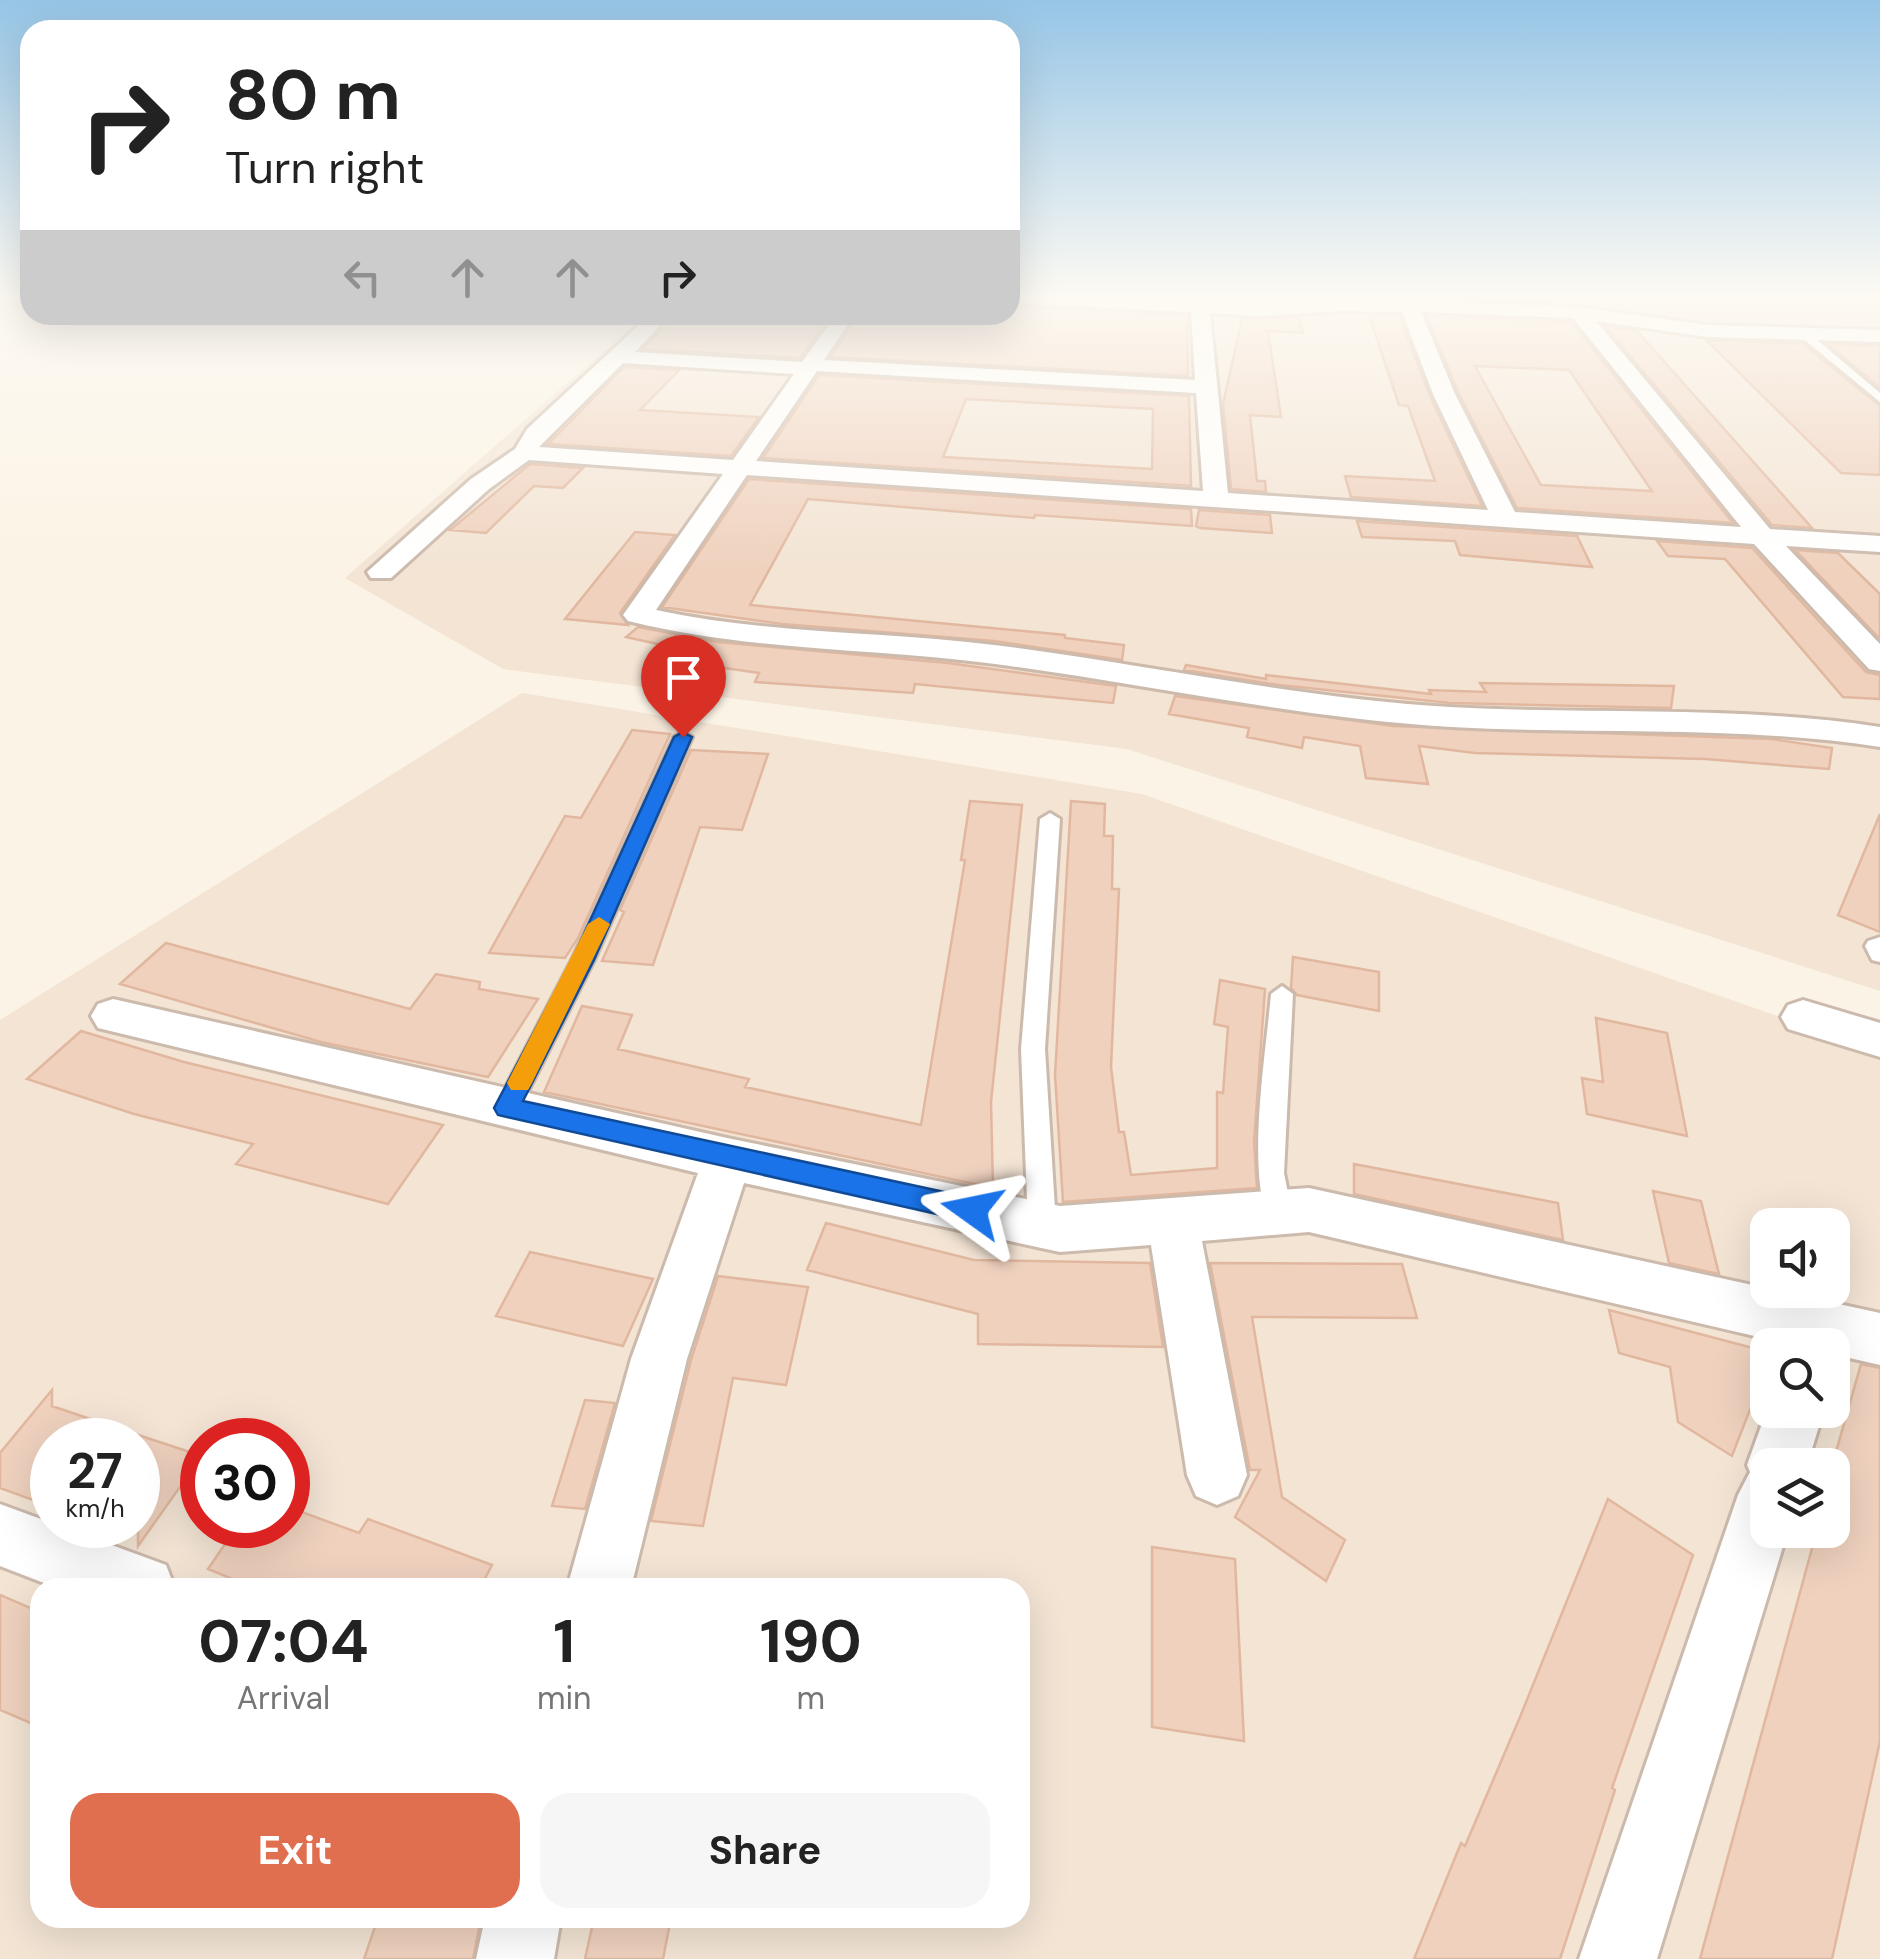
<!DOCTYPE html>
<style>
:root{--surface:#fff;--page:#f6f6f6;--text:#222;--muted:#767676;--accent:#e06f50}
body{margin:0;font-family:"DM Sans",sans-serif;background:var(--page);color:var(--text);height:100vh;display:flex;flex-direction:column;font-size:38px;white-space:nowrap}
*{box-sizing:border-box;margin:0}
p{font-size:32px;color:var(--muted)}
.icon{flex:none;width:55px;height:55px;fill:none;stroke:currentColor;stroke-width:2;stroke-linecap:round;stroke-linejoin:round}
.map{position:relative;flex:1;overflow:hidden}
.panel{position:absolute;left:30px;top:1578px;width:1000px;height:350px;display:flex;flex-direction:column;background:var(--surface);border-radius:30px;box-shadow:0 10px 40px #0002}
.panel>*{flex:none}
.guide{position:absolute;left:20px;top:20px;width:1000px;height:305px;border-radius:30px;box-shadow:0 10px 40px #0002;background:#fff;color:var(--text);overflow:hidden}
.controls{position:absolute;left:1750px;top:1208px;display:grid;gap:20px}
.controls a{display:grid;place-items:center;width:100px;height:100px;border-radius:20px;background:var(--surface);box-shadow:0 10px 40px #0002;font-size:50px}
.speed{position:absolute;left:30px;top:1418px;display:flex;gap:20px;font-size:50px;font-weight:700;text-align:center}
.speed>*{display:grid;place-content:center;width:130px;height:130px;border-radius:50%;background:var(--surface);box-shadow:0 10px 40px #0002;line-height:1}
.speed small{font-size:25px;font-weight:400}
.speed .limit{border:15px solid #d22;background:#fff;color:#111}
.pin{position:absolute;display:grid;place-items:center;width:85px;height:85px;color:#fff;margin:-102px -42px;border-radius:50% 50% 50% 0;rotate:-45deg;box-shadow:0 0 10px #0007}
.pin .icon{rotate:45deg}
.me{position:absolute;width:110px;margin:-55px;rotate:282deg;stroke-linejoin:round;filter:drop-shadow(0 0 8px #0008)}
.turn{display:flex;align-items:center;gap:35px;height:210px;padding:0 40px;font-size:45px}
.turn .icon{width:130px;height:130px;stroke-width:2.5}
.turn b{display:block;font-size:70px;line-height:85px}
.lanes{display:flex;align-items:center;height:95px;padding:0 40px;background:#0003;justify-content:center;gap:50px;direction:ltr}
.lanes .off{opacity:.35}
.eta{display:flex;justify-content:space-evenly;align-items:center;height:170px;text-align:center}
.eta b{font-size:60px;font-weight:700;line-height:70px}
.action{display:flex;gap:20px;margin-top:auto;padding:20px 40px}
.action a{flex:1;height:115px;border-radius:30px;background:var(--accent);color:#fff;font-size:40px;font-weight:700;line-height:115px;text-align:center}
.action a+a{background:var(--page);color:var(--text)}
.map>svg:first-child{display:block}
.residential{fill:#f3e4d4;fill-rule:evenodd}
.building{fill:#efd1be;stroke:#e1b89f;stroke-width:2.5;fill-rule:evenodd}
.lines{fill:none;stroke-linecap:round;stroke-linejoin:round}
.service-casing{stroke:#ccbaac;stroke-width:6}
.minor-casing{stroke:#ccbaac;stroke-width:6}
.service{fill:#fff;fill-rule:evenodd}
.minor{fill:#fff;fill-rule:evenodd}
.route{fill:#1a73e8;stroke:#114b97;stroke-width:2.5}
.slow{fill:#f59e0b}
</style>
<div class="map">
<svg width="1880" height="1959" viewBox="0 0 1880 1959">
<rect width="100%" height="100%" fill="#fbf3e5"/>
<path class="residential" d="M 1010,296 L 1880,296 L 1880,991 L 1127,749 L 503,669 L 345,578 L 644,315 L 1010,315 Z
M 522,693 L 1142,794 L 1880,1052 L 1880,1959 L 0,1959 L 0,1020 ZM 1768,1225 L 1832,1225 L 1832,1290 L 1768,1290 ZM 1768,1345 L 1832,1345 L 1832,1410 L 1768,1410 ZM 52,1440 L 138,1440 L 138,1525 L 52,1525 ZM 202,1440 L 288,1440 L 288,1525 L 202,1525 ZM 1768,1465 L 1832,1465 L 1832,1530 L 1768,1530 ZM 40,1588 L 1020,1588 L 1020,1918 L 40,1918 Z"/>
<path class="building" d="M 1418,296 L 1546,296 L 1550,302 L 1419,297 Z
M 1010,307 L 1187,316 L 1188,376 L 831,357 L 858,315 L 1010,315 Z
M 676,315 L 831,315 L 800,358 L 643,349 Z
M 1369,315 L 1399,316 L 1430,396 L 1482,506 L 1351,497 L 1345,476 L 1435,481 L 1408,406 L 1399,405 Z
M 1427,316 L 1571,322 L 1733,523 L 1517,508 L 1458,392 ZM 1475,366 L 1569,370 L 1652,491 L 1541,485 Z
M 1298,317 L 1303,333 L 1268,331 L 1281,417 L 1250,415 L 1257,481 L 1265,481 L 1266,492 L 1231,489 L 1223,404 L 1242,319 Z
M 1605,326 L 1637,331 L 1812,528 L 1772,525 Z
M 1706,340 L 1803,344 L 1880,406 L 1880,475 L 1841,473 Z
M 1828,344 L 1880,346 L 1880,388 Z
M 624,367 L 679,370 L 640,410 L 759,417 L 731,456 L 548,444 Z
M 819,375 L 1189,396 L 1191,486 L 763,458 ZM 966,399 L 1153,409 L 1152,469 L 943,457 Z
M 530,464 L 583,468 L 563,488 L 534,486 L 486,533 L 450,530 Z
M 749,479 L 1191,509 L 1192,526 L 1035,515 L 1034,518 L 808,499 L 750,605 L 1065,635 L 1065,638 L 1124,645 L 1122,660 L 994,641 L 782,624 L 662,607 Z
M 1199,510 L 1270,515 L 1272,533 L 1200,528 L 1196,526 Z
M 1357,521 L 1577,536 L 1592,567 L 1460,555 L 1455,541 L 1362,537 Z
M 635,532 L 675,535 L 620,613 L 628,625 L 565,619 Z
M 1657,541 L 1752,548 L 1866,672 L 1880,675 L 1880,699 L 1843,697 L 1725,559 L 1668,556 Z
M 1795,550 L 1838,553 L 1880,594 L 1880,639 Z
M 638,627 L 718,642 L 948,663 L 1116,686 L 1113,703 L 915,684 L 913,693 L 755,682 L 759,673 L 671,660 L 680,649 L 626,637 Z
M 1186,665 L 1266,679 L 1266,675 L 1431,694 L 1429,690 L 1486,692 L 1480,683 L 1674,686 L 1671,708 L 1450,703 L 1279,685 L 1184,670 Z
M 1175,696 L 1393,726 L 1772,739 L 1832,748 L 1829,769 L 1705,759 L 1475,753 L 1419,746 L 1428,784 L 1366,778 L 1360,746 L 1304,737 L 1302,748 L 1247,737 L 1249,728 L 1169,714 Z
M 632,730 L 670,734 L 578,938 L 565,958 L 489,953 L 565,816 L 581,818 Z
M 691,750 L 768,754 L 742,830 L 700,827 L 653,965 L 602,961 L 624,912 L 620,910 Z
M 970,801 L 1022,805 L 991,1102 L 993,1188 L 544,1092 L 582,1006 L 632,1015 L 618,1049 L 749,1079 L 745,1087 L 921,1125 L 965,860 L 961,860 Z
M 1071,801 L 1105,804 L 1104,836 L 1113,836 L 1112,889 L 1119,889 L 1111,1067 L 1119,1132 L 1124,1132 L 1131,1175 L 1217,1168 L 1217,1092 L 1223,1093 L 1228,1027 L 1214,1024 L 1220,980 L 1265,989 L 1254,1142 L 1257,1188 L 1063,1202 L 1055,1075 Z
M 1880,814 L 1880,932 L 1838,915 Z
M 166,943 L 410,1009 L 436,974 L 480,982 L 479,989 L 538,999 L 488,1077 L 321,1042 L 120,984 Z
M 1293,957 L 1379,972 L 1379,1011 L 1297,995 L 1291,988 Z
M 1596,1018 L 1667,1033 L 1687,1136 L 1587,1114 L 1582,1078 L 1603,1082 Z
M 81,1031 L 184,1062 L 443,1125 L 388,1204 L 236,1164 L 253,1144 L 134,1114 L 27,1079 Z
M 1354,1164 L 1558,1203 L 1563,1240 L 1354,1194 Z
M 1653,1191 L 1701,1201 L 1719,1274 L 1669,1263 Z
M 826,1223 L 974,1260 L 1150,1263 L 1163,1347 L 978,1344 L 978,1314 L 807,1270 Z
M 530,1252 L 653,1279 L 623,1346 L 496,1316 Z
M 1210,1263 L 1402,1264 L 1417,1318 L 1252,1317 L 1282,1497 L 1345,1540 L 1326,1581 L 1235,1517 L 1260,1470 L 1250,1470 Z
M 718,1276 L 808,1287 L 786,1385 L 733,1378 L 703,1526 L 651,1521 L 691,1360 Z
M 1609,1310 L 1768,1352 L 1768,1363 L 1732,1456 L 1678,1422 L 1670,1367 L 1619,1353 Z
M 1861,1364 L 1880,1368 L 1880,1741 L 1832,1959 L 1700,1959 L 1817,1530 L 1832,1530 L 1832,1466 Z
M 52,1390 L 52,1406 L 137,1435 L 137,1440 L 52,1440 L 52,1507 L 0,1488 L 0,1453 Z
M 585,1400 L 615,1403 L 585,1509 L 552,1506 Z
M 138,1435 L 202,1456 L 138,1546 Z
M 1608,1499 L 1693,1555 L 1612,1788 L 1615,1790 L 1560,1959 L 1414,1959 L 1461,1843 L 1465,1846 L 1520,1717 Z
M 288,1507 L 359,1533 L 368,1519 L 492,1565 L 480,1588 L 254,1588 L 208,1569 L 238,1525 L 288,1525 Z
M 1152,1547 L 1235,1559 L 1244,1741 L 1152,1727 Z
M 0,1595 L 40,1612 L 40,1727 L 0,1710 Z
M 378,1918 L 481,1918 L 473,1959 L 364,1959 Z
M 594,1918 L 671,1918 L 663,1959 L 585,1959 Z"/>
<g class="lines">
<g class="service-casing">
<path id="service" d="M 1550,296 L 1560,296 L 1568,314 L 1562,314 Z
M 1801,333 L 1809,333 L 1880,393 L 1880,402 L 1801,337 Z
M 683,732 L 692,737 L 594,960 L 516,1115 L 507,1118 L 498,1115 L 495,1108 L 572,960 L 674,737 Z
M 1050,813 L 1060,819 L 1045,1049 L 1056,1225 L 1052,1233 L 1042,1237 L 1032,1233 L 1028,1225 L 1021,1049 L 1040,819 Z
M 1880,937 L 1880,962 L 1872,960 L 1865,946 L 1868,941 Z
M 1282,986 L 1293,994 L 1284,1173 L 1292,1213 L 1289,1221 L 1279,1225 L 1269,1221 C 1246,1171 1266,1052 1271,994 Z"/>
</g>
<g class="minor-casing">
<path id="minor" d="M 1010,296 L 1190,301 L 1190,296 L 1208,296 L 1209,302 L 1398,301 L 1396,296 L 1414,296 L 1416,301 L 1579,307 L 1708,325 L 1880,330 L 1880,342 L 1708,337 L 1596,321 L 1770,529 L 1880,536 L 1880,552 L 1786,546 L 1880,644 L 1880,671 L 1869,669 L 1754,544 L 747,475 L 656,610 C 767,634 881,631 994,645 C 1146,664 1297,698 1450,707 C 1594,715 1737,705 1880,727 L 1880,747 C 1737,725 1594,735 1451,727 C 1297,718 1147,684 995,664 C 872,648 748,651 628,621 L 623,615 L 723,474 L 529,460 L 489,489 L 391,578 L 371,578 L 367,572 L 471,479 L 515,449 L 527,429 L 650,315 L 670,315 L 635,352 L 802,362 L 836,315 L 854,315 L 824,360 L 1195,380 L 1191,312 L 1010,303 ZM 1344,311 L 1402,312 L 1433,394 L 1488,510 L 1228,493 L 1210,313 L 1255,316 ZM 1421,312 L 1573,318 L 1741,527 L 1515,512 L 1455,394 ZM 623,363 L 794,374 L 733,460 L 539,447 ZM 817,371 L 1196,393 L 1203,491 L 756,461 Z
M 113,999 L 727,1138 L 1060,1206 L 1309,1188 L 1880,1313 L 1880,1365 L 1832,1354 L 1832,1345 L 1793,1345 L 1309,1232 L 1202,1241 L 1247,1475 L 1238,1496 L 1217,1505 L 1196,1496 L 1187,1475 L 1151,1245 L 1060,1252 L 744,1183 L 687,1359 L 631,1588 L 567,1588 L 631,1359 L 698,1173 L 98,1028 L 91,1016 L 98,1004 Z
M 1803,1000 L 1880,1023 L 1880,1057 L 1788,1029 L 1781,1017 L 1788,1005 Z
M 1768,1407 L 1768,1410 L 1824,1410 L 1807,1465 L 1768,1465 L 1768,1530 L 1788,1530 L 1657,1959 L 1579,1959 L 1738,1495 L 1750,1472 L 1747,1465 Z
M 0,1504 L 166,1565 L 175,1588 L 57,1588 L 0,1566 Z
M 485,1918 L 561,1918 L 554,1959 L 476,1959 Z"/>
</g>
<use href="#service" class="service"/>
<use href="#minor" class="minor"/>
</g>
<linearGradient id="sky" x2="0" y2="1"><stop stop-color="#96c5e6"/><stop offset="0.52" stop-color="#fdfaf3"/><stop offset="1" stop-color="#fdfaf3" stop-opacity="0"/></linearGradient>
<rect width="1880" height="570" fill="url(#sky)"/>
<path class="route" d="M 683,732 L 692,737 L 594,960 L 523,1101 L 972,1198 L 982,1202 L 986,1210 L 982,1219 L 972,1222 L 498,1115 L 494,1108 L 572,960 L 674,737 Z"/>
<path class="slow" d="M 599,917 L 610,924 L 532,1083 L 528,1090 L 511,1090 L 507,1083 L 588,924 Z"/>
</svg>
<div class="controls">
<a><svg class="icon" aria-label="sound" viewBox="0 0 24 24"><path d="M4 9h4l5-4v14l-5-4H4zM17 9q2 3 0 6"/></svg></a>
<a><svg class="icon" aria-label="search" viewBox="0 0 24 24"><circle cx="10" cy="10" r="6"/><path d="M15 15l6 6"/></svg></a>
<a><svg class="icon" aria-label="layers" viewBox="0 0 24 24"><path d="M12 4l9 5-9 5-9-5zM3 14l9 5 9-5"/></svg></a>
</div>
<div class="speed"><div>27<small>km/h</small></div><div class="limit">30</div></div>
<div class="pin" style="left:683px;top:737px;background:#d93025"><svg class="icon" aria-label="arrive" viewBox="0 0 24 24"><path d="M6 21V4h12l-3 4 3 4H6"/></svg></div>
<svg class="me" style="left:972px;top:1210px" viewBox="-20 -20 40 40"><path d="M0-17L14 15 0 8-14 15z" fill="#1a73e8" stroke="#fff" stroke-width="4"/></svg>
<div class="guide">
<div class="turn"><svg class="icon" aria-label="right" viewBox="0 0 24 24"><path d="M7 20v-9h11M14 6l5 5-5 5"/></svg><div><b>80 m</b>Turn right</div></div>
<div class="lanes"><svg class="icon off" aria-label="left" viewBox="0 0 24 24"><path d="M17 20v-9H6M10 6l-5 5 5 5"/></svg><svg class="icon off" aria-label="ahead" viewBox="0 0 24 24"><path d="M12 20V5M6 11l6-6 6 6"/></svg><svg class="icon off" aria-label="ahead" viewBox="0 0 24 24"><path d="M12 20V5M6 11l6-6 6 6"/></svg><svg class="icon" aria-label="right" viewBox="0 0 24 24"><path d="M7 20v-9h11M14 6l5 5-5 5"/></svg></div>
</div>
<section class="panel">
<div class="eta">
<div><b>07:04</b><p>Arrival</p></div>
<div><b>1</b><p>min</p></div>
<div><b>190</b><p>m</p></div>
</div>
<div class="action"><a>Exit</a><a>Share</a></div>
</section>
</div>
